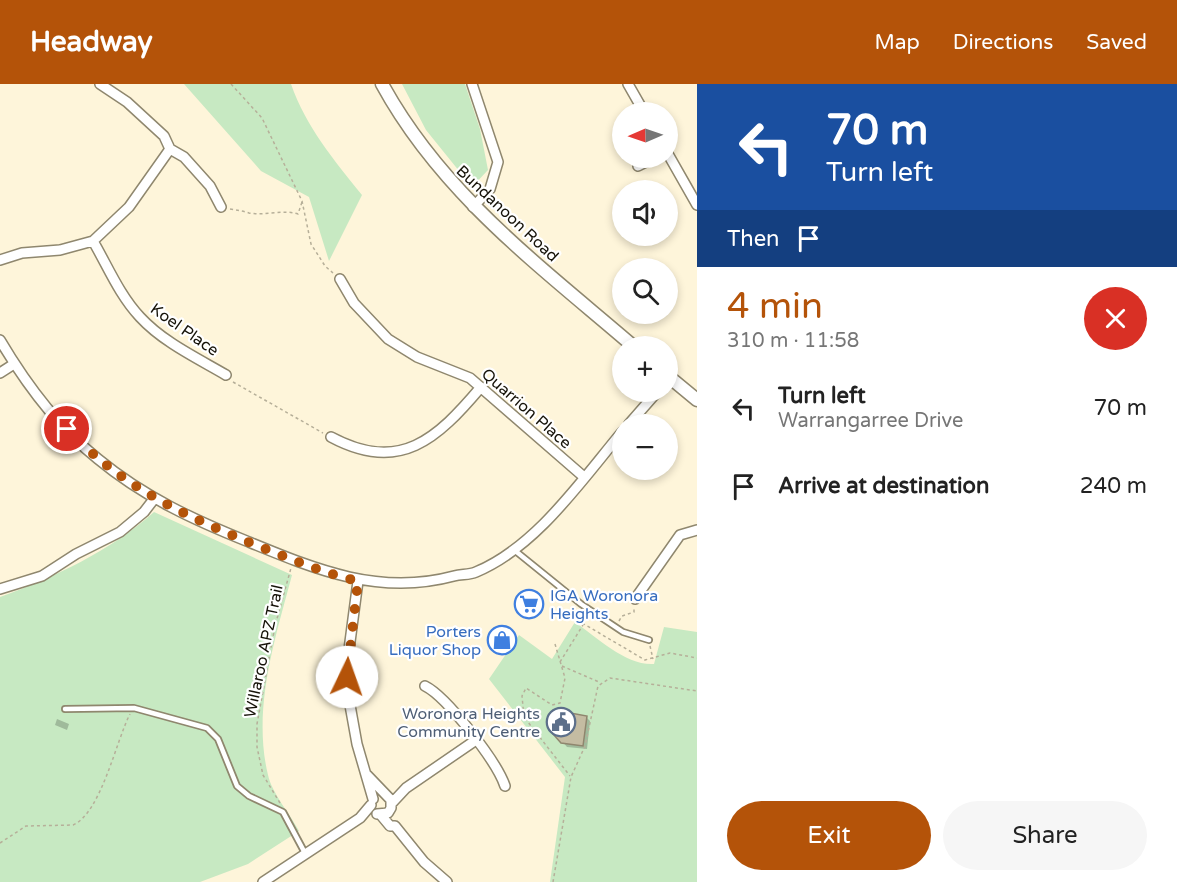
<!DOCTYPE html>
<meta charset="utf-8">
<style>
:root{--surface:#fff;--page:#f6f6f6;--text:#222;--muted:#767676;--accent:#b45309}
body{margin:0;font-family:"Varela Round",sans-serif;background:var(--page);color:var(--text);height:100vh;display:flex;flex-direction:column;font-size:22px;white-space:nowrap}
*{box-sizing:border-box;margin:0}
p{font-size:20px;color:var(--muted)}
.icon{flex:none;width:33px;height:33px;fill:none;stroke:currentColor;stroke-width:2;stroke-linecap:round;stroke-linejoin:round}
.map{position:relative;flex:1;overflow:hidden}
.details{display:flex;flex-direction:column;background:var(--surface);width:480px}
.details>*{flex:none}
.guide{background:#1a4fa0;color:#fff;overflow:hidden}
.needle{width:39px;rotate:268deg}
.fabs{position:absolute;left:612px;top:18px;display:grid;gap:12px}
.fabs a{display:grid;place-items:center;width:66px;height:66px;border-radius:50%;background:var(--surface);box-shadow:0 3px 9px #0003;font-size:30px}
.pin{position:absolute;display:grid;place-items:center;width:51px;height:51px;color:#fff;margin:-26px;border:3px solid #fff;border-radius:50%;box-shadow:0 2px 6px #0007}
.me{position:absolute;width:66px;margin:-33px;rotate:3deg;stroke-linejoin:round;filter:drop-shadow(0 0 4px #0008)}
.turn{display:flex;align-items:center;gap:21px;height:126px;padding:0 30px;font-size:27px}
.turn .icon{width:78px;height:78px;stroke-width:2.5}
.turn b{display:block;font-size:42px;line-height:51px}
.then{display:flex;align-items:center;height:57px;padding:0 30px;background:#0003;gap:12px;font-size:22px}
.round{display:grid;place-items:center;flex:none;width:63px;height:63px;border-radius:32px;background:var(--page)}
.headline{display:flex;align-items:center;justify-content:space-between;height:102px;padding:0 30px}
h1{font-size:36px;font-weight:600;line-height:45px;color:var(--accent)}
.action{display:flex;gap:12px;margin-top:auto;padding:12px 30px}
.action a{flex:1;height:69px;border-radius:36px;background:var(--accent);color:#fff;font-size:24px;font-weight:600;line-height:69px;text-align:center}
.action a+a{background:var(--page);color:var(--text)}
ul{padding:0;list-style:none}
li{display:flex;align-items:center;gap:18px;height:78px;padding:0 30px}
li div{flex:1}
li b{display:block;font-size:22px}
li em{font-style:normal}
header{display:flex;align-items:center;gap:36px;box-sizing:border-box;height:84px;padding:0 30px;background:var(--accent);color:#fff}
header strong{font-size:28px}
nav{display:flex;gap:33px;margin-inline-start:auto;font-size:21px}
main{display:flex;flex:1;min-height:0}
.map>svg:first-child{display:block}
.green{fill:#c7e9c2}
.shadow{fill:#0003}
.building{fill:#c4bca2;stroke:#8f866e;stroke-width:1.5}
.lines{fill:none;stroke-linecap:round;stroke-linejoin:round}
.service-casing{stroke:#8f876e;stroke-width:8}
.minor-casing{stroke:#8f876e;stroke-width:12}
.tertiary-casing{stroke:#8f876e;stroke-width:15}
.path{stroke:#b6af99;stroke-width:1.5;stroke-dasharray:3 3;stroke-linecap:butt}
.service{stroke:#fff;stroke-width:4.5}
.minor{stroke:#fff;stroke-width:9}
.tertiary{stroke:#fff;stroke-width:12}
.route{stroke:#b45309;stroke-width:10;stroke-dasharray:0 18}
.labels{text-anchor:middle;stroke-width:4.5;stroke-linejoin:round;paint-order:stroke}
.street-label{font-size:16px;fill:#161309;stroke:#fff}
.shop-label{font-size:16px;fill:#366cbe;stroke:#fff;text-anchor:start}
.service-label{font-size:16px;fill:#4e5e75;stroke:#fff;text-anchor:end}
</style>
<header>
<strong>Headway</strong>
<nav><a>Map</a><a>Directions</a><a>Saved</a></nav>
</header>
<main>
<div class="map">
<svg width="697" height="798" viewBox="0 0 697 798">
<rect width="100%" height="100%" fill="#fef5da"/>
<path class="green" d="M 184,0 L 291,0 C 306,43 334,76 362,111 L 329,177 L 309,113 L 261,87 Z
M 402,0 L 465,0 L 480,45 L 488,86 L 472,103 L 426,46 Z
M 154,428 L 292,491 C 275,555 252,625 268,691 C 272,709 290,730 299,747 L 248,780 L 200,798 L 0,798 L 0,513 C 55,493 110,467 154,428 Z
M 575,538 C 597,554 627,582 654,580 L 664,543 L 697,548 L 697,798 L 550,798 L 565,693 L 489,595 L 519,551 L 552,575 Z"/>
<path class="shadow" d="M 565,629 L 586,633 L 590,637 L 587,665 L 567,663 L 555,649 Z
M 57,635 L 69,640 L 67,646 L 55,641 Z"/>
<path class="building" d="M 565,628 L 587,632 L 583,662 L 561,659 L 553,650 Z"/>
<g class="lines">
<g class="service-casing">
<path id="service" d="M 513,465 L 581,520 L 623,548 L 649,556
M 65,625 L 134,624 L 207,644 L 218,655 L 237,702 L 249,712 L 283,728 L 306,771"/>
</g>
<g class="minor-casing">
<path id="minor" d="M 100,0 L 127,18 L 164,52 L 170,65 L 184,73 L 210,102 L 221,123
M 472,0 L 498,78 L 490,105 L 473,123
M 628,0 L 644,28
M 668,70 L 697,121
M 638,82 L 654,74
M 93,157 C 108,183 120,212 140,233 C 163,258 197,274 226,291
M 0,176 L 22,169 L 60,166 L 93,157 L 129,123 L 170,65
M 340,195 L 354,219 L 388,255 L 417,273 L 470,294 L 584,393
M 0,256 C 26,300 58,343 98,375 C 144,413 194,436 249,458 C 317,486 380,512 454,492 C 462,490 469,491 476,488 C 536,463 581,397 622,348
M 0,289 L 14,280
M 629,340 L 657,308
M 331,353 C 400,390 437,355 481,303
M 358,497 L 348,573 L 348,610 L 357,660 L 373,715
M 0,505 L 42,492 L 76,470 L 120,448 L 144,428 L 154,415
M 635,515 L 680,451 L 697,446
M 425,602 C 447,613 497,678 505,702
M 367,691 L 391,716 L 391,724 L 388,729 L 377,730
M 392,719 L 406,704 L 476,656
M 380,730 L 390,742 L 395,742 L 424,778 L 447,798
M 263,798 L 360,734 L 371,721"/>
</g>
<g class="tertiary-casing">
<path id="tertiary" d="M 382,0 C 442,110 540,182 633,262
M 668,292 L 697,316"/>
</g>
<path class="path" d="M 231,0 L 262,34 L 302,117 L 311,160 L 325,182 L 333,189
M 230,125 C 237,126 243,127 249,129 C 265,132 283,125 298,130 L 302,118
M 233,298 L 323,349
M 572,533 L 645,576 L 670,569 L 697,574
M 619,537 L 622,532 L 634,528 L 634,524
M 555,560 L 565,594 L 560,619 L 552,621 L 526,604 L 522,612 L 524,633 L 570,692
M 650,562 L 653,575
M 560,578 L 583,541
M 562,582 L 599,598
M 280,719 L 263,691 L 257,663 L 257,640 L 275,542 L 291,484
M 0,759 L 26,742 L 73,741 C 101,729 116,657 130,630
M 553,798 L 571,693 L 585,662 L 598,602 L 610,594 L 697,607"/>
<use href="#service" class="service"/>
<use href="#minor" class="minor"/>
<use href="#tertiary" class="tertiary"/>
</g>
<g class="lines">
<path class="route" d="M 67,345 C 123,404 184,431 258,462 C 291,475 323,489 358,497 L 347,593"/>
</g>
<defs>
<g id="supermarket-ring" transform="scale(1.5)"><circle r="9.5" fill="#fff" stroke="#3f7fe0" stroke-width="1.5"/><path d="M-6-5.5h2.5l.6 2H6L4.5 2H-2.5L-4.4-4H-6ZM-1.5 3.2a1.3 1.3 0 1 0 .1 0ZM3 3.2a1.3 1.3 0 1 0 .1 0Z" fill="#3f7fe0"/></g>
<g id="shop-ring" transform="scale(1.5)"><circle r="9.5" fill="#fff" stroke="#3f7fe0" stroke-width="1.5"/><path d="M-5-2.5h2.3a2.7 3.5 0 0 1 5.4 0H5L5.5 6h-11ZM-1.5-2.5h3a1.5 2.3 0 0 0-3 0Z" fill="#3f7fe0"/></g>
<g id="civic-ring" transform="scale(1.5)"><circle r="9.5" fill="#fff" stroke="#5c6f8a" stroke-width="1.5"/><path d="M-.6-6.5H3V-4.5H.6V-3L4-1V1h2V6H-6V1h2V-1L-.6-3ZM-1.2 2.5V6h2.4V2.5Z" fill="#5c6f8a"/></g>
</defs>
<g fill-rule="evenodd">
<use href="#supermarket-ring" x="529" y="520"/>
<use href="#shop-ring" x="502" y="556"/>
<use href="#civic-ring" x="561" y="638"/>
</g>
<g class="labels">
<g class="street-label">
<text transform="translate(508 129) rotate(43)" y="6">Bundanoon Road</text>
<text transform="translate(185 245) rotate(35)" y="6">Koel Place</text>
<text transform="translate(527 324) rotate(41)" y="6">Quarrion Place</text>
<text transform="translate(263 567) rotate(-78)" y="6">Willaroo APZ Trail</text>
</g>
<g class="shop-label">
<text x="550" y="517">IGA Woronora<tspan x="550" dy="18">Heights</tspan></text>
<text x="481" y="553" text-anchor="end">Porters<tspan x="481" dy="18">Liquor Shop</tspan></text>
</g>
<g class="service-label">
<text x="540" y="635">Woronora Heights<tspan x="540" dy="18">Community Centre</tspan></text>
</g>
</g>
</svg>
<div class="fabs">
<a><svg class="needle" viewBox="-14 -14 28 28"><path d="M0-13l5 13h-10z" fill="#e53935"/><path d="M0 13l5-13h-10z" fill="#767676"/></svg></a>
<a><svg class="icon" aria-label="sound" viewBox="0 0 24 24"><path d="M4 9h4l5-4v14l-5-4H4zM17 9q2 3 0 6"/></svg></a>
<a><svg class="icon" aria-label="search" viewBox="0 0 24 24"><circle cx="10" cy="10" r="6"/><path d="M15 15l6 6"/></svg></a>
<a>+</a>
<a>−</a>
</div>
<div class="pin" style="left:67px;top:345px;background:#d93025"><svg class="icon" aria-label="arrive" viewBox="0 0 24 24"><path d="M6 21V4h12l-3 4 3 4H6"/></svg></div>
<svg class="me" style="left:347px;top:593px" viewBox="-20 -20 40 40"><circle r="19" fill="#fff"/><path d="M0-13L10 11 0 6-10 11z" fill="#b45309"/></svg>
</div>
<section class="details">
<div class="guide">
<div class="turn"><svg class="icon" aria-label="left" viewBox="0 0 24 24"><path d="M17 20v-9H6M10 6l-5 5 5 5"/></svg><div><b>70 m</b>Turn left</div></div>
<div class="then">Then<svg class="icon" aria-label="arrive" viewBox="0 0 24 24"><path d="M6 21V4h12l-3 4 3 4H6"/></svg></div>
</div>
<div class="headline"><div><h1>4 min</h1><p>310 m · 11:58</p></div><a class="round" style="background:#d93025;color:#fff"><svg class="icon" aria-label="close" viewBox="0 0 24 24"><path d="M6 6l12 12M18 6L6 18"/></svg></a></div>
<ul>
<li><svg class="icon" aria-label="left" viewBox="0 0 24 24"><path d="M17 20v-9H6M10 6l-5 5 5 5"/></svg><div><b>Turn left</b><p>Warrangarree Drive</p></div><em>70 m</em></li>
<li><svg class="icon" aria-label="arrive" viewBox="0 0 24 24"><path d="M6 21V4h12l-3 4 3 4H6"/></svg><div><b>Arrive at destination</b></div><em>240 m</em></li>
</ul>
<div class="action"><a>Exit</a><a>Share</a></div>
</section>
</main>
